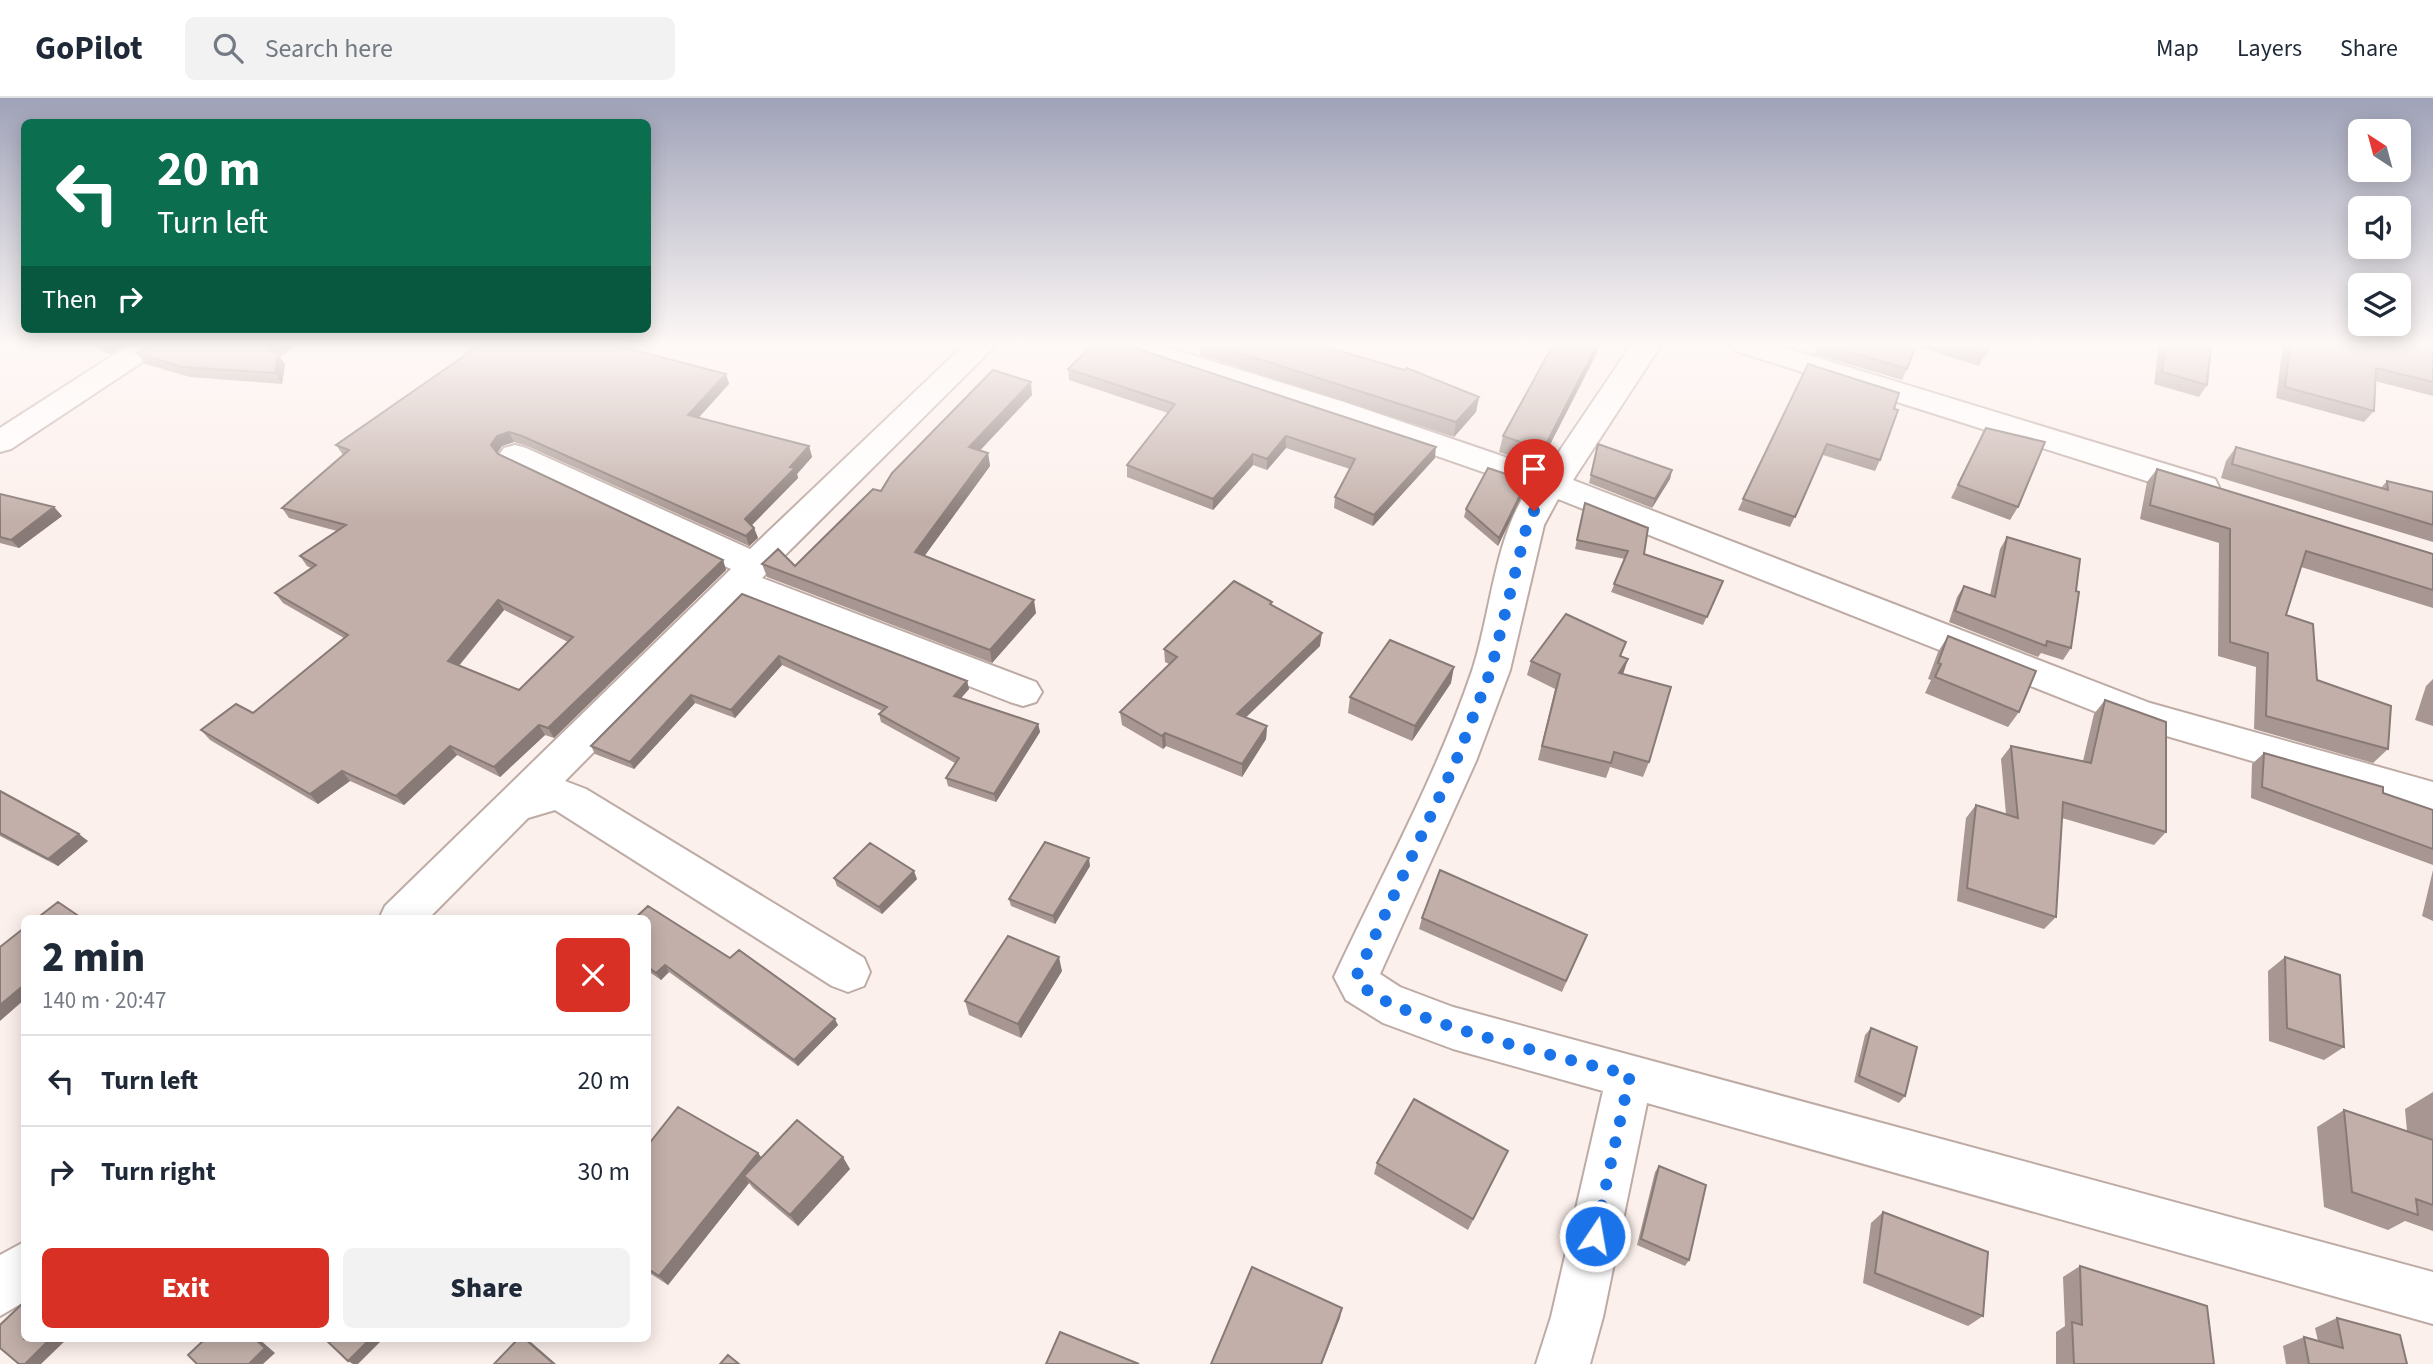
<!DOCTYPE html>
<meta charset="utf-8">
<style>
:root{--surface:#fff;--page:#f2f2f3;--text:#1f2937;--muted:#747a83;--line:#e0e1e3;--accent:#d93025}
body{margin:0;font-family:"Source Sans 3",sans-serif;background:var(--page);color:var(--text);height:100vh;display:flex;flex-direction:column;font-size:26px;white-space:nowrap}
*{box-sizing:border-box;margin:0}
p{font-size:23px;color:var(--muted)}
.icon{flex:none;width:38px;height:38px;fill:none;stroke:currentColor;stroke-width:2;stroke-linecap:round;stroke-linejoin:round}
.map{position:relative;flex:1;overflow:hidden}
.panel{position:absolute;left:21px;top:817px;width:630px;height:427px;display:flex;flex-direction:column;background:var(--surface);border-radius:10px;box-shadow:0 4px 18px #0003}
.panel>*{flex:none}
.top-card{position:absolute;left:21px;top:21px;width:630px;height:214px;border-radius:10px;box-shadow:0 4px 18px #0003;background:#0b6e4f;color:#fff;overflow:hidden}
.needle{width:46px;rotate:324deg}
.buttons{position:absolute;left:2348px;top:21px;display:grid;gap:14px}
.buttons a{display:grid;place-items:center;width:63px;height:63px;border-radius:10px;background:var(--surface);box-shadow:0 4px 18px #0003;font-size:35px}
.pin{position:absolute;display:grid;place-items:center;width:60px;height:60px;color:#fff;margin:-72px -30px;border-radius:50% 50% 50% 0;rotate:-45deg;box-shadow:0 0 7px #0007}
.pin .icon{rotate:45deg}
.me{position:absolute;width:77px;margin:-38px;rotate:12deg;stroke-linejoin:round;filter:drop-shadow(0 0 5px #0008)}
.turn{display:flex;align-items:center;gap:24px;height:147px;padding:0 21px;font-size:32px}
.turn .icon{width:91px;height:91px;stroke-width:2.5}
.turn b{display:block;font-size:49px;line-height:60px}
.then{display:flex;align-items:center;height:66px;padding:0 21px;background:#0003;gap:14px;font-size:26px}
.round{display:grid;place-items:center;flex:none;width:74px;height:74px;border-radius:10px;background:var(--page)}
.head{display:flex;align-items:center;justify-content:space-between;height:119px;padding:0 21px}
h1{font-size:42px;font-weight:800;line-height:52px}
.cta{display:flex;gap:14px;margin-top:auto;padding:14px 21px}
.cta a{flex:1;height:80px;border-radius:10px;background:var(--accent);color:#fff;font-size:28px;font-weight:800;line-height:80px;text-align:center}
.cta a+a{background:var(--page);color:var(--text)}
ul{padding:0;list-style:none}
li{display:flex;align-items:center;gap:21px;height:91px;padding:0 21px;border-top:2px solid var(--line)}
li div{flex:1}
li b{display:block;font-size:26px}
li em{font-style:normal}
header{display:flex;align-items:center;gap:42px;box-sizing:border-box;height:98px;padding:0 35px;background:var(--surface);border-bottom:2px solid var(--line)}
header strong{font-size:33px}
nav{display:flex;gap:38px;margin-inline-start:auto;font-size:24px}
.search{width:490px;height:63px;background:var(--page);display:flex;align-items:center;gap:18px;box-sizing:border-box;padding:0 24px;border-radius:10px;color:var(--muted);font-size:26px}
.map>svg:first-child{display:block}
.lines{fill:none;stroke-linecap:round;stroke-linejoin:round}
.minor-casing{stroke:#beaba5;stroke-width:4}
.minor{fill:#fff;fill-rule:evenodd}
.wall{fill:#a79691;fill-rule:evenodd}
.shaded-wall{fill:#887a76}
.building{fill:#c2afa9;stroke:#887a76;stroke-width:2;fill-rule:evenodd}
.route{stroke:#1a73e8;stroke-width:12;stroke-dasharray:0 21.6}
</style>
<header>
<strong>GoPilot</strong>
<div class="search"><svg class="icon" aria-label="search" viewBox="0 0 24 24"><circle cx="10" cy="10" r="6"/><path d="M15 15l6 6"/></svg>Search here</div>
<nav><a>Map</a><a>Layers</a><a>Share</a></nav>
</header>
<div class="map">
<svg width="2433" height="1266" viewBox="0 0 2433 1266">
<rect width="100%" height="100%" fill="#fcf0ec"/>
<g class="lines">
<g class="minor-casing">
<path id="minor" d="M 129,247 L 164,247 L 159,253 L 11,351 L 0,354 L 0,330 Z
M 964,247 L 996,247 L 762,480 L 1036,584 L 1042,594 L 1036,604 L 1023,608 L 1010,604 L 745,501 L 565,683 L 586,691 L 864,860 L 870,874 L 864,888 L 848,894 L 832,888 L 555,712 L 528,720 L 428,821 L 379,821 L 385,808 L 731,471 L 504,364 L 499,357 L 504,350 L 515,347 L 526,350 L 750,451 Z
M 1114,247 L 1159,247 L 1344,304 L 1546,373 L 1631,247 L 1661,247 L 1573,382 L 2150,605 L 2433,684 L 2433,716 L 2129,627 L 1558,401 L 1544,427 L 1510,572 L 1476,663 L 1380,876 L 1400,889 L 1453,909 L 2433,1174 L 2433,1226 L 1647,1005 L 1603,1219 L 1590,1266 L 1536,1266 L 1551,1219 L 1603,993 L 1453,951 L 1383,925 L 1346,902 L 1334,879 C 1381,778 1436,679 1472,573 C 1491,516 1494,440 1529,390 L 1322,318 L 1119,253 Z
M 1731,247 L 1776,247 L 2215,381 L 2219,389 L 2215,397 L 2203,400 L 2191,397 L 1736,253 Z
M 24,1144 L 24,1204 L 0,1218 L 0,1157 Z"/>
</g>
<use href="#minor" class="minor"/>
</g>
<path class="wall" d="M 97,247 L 125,247 L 111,256 L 101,253 Z
M 149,247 L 296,247 L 280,259 L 285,266 L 282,286 L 190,279 L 145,266 L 137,255 Z
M 1200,247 L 1320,247 L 1479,299 L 1476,314 L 1454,339 L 1200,257 Z
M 1601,247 L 1539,368 L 1499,354 L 1503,338 Z
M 1818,247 L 1990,247 L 1979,268 L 1915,248 L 1907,271 L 1902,282 L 1814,256 Z
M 2159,247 L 2211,247 L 2207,287 L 2199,299 L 2154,286 Z
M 2283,247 L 2433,247 L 2433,298 L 2375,283 L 2374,313 L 2364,324 L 2276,300 Z
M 1808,266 L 1894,311 L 1880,362 L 1875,373 L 1823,357 L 1790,429 L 1738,412 Z
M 1068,271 L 1435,360 L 1373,428 L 1334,410 L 1335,399 L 1350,371 L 1286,350 L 1267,372 L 1253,367 L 1213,412 L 1127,379 L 1127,367 L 1168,315 L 1069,282 Z
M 726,276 L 729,286 L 698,320 L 809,348 L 812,359 L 797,376 L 798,380 L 752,427 L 754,430 L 758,440 L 749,448 L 527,348 L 514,344 L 502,348 L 497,356 L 723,462 L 726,472 L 554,640 L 545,637 L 500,679 L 457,657 L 404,707 L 350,683 L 318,706 L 210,642 L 201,632 L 253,615 L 344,540 L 283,505 L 275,495 L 311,470 L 307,468 L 300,458 L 337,433 L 289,420 L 282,410 L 343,357 L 336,347 ZM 504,512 L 568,544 L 519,592 L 459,568 Z
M 1032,297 L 980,352 L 988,355 L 990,368 L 924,458 L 1036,515 L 992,565 L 767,479 L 762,466 L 795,468 L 881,393 Z
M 1986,330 L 2018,409 L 2010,422 L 1951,400 Z
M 2236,349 L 2381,390 L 2387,383 L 2433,394 L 2433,444 L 2221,380 L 2226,363 Z
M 1596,355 L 1672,372 L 1670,381 L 1652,410 L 1589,385 Z
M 2157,371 L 2433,456 L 2433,510 L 2301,469 L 2286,517 L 2317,582 L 2388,651 L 2373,665 L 2254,631 L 2256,569 L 2218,558 L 2219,445 L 2140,421 L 2147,384 Z
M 1525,391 L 1498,448 L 1464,419 L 1466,411 Z
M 0,396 L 54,409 L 62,418 L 19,450 L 0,445 Z
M 1583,414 L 1644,456 L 1723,483 L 1703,527 L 1611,494 L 1625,461 L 1575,451 Z
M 2007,439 L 2076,493 L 2071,550 L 2063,562 L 2041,555 L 2038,559 L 1949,524 L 1957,499 L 1964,488 L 1990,497 L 2000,451 Z
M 742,496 L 967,583 L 969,591 L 961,600 L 1038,626 L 1040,634 L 996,704 L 948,688 L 946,680 L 955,665 L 881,624 L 879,616 L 882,613 L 782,567 L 735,620 L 695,605 L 634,671 L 595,656 L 591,648 Z
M 1272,508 L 1320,548 L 1246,619 L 1267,628 L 1266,641 L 1242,679 L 1166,648 L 1163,651 L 1122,627 L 1120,614 L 1169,566 L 1165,564 L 1164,551 Z
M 1948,538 L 2019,614 L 2008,629 L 1925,595 L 1931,582 L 1928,581 L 1938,554 Z
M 1626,544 L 1621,558 L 1628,561 L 1623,576 L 1649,664 L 1643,679 L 1610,669 L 1606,680 L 1538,662 L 1555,591 L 1527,577 L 1531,563 Z
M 2433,581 L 2433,628 L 2415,622 L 2426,588 Z
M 1451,585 L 1412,643 L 1348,615 L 1350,599 Z
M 2105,602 L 2166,734 L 2154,747 L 2062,720 L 2056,819 L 2044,831 L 1957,803 L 1966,720 L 1976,707 L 2006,716 L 2001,661 L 2011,648 L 2083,663 L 2094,616 Z
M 2264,655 L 2433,712 L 2433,767 L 2251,700 L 2252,666 Z
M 0,693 L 88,743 L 58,768 L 0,738 Z
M 1090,768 L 1055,826 L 1011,808 L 1009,801 Z
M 2433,772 L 2433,823 L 2422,818 Z
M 834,780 L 917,781 L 882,816 L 837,788 Z
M 1422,820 L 1587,837 L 1562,894 L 1419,831 Z
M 648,821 L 730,860 L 838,927 L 798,968 L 669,874 L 661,882 L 648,873 Z
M 2285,859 L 2344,949 L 2324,962 L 2269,943 L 2268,873 Z
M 1062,873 L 1021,940 L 969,917 L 965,903 Z
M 1871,930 L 1905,998 L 1899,1005 L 1854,984 L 1865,937 Z
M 2433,994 L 2433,1133 L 2405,1123 L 2388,1132 L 2324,1109 L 2317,1029 L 2344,1012 L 2407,1033 L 2405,1011 Z
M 648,1047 L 758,1055 L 762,1060 L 850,1071 L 798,1128 L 753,1090 L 749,1085 L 668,1187 L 648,1174 Z
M 1508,1053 L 1468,1132 L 1374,1076 L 1377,1065 Z
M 1659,1068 L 1689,1162 L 1685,1168 L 1637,1147 L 1655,1074 Z
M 1883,1114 L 1983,1218 L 1968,1228 L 1863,1185 L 1871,1125 Z
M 2080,1168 L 2214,1266 L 2056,1266 L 2056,1234 L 2065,1228 L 2063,1179 Z
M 2337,1220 L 2407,1266 L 2286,1266 L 2283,1248 L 2304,1239 L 2318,1243 L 2315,1230 Z"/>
<path class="shaded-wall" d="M 104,247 L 125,247 L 111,256 Z
M 275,247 L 296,247 L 280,259 L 285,266 L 282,286 L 275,275 L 268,252 Z
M 1597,247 L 1601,247 L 1539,368 L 1543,352 Z
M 726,276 L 729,286 L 692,327 L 688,317 Z
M 1031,284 L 1032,297 L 972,361 L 969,349 Z
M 1479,299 L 1476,314 L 1454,339 L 1456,324 Z
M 509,334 L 514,344 L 502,348 L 496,357 L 491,347 L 497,338 Z
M 1286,338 L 1286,350 L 1267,372 L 1267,361 Z
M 809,348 L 812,359 L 797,376 L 798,380 L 748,431 L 745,421 Z
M 1436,349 L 1435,360 L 1373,428 L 1374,417 Z
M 988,355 L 990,368 L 918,467 L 915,454 Z
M 1253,356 L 1253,367 L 1213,412 L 1213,401 Z
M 1672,372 L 1670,381 L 1652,410 L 1655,401 Z
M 1527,383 L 1525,391 L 1498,448 L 1499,440 Z
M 54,409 L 62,418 L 19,450 L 11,442 Z
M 754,430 L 758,440 L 749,448 L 746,438 Z
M 723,462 L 726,472 L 554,640 L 548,630 Z
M 498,502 L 504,512 L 454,573 L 448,563 Z
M 1034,502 L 1036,515 L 992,565 L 990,552 Z
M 1322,535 L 1320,548 L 1236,629 L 1237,616 Z
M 779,558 L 782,567 L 735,620 L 731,612 Z
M 1628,561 L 1623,576 L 1619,575 Z
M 1454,569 L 1451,585 L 1412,643 L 1415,628 Z
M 967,583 L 969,591 L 956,606 L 954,598 Z
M 691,597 L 695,605 L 634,671 L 630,664 Z
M 1038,626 L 1040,634 L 996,704 L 994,696 Z
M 539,627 L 545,637 L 500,679 L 494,669 Z
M 1267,628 L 1266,641 L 1242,679 L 1242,666 Z
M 1165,635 L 1166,648 L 1163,651 L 1162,638 Z
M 450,648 L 457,657 L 404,707 L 396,698 Z
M 342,673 L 350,683 L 318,706 L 310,696 Z
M 79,736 L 88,743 L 58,768 L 48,761 Z
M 1089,760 L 1090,768 L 1055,826 L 1053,818 Z
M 914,773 L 917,781 L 882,816 L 879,809 Z
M 1059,859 L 1062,873 L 1021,940 L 1018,926 Z
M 665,867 L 669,874 L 661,882 L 656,875 Z
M 24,887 L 24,902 L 0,923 L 0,907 Z
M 835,921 L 838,927 L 798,968 L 794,962 Z
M 758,1055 L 765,1065 L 744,1078 L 749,1085 L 668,1187 L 659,1178 Z
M 843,1059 L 850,1071 L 798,1128 L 790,1117 Z
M 1342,1210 L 1340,1220 L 1322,1266 L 1321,1266 Z
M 50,1241 L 67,1241 L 41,1266 L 25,1266 Z
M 255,1241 L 259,1241 L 275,1255 L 263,1266 L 249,1266 Z
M 370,1241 L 383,1241 L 358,1266 L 353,1266 L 348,1263 Z
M 525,1241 L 532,1245 L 556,1266 L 554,1266 Z"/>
<path class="building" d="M 149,247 L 275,247 L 268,252 L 278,255 L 275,275 L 183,269 L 137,255 Z
M 476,247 L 615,247 L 726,276 L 688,317 L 809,348 L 790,369 L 795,370 L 745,421 L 754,430 L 746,438 L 522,338 L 509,334 L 497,338 L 491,347 L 498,356 L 723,462 L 548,630 L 539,627 L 494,669 L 450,648 L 396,698 L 342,673 L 310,696 L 201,632 L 236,606 L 253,615 L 348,537 L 275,495 L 316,467 L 300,458 L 346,427 L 282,410 L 349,352 L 336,347 L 461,260 ZM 498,502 L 573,539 L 519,592 L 448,563 Z
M 1092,247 L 1126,247 L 1436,349 L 1374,417 L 1335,399 L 1355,361 L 1286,338 L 1267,361 L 1253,356 L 1213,401 L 1127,367 L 1175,306 L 1068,271 Z
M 1215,247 L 1320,247 L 1404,272 L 1407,270 L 1479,299 L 1456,324 Z
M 1553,247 L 1597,247 L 1543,352 L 1503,338 Z
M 1827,247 L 1916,247 L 1907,271 Z
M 1952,247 L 1990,247 L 1985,257 Z
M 2165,247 L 2211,247 L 2207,287 L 2162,274 Z
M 2290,247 L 2433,247 L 2433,284 L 2376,270 L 2374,313 L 2285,289 Z
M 1808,266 L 1899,295 L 1894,311 L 1898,312 L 1880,362 L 1827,346 L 1795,419 L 1743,401 Z
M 993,272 L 1031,284 L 969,349 L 988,355 L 915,454 L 1034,502 L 990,552 L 762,466 L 778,451 L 795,468 L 873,391 L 881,393 L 892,375 Z
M 1986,330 L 2045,344 L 2018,409 L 1958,387 Z
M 1598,346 L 1672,372 L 1655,401 L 1591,377 Z
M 2236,349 L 2388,392 L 2387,383 L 2433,394 L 2433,427 L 2232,366 Z
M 1488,370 L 1527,383 L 1499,440 L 1466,411 Z
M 2157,371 L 2433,456 L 2433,492 L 2306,453 L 2286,517 L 2313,526 L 2317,582 L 2391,608 L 2388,651 L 2266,618 L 2268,555 L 2230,544 L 2230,431 L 2150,407 Z
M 0,396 L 54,409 L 11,442 L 0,439 Z
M 1585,405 L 1648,430 L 1644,456 L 1723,483 L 1707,519 L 1614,486 L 1628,453 L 1577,442 Z
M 2007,439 L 2080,461 L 2076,493 L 2079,494 L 2071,550 L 2047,543 L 2046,548 L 1955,513 L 1964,488 L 1995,499 Z
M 1234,483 L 1272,504 L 1270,506 L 1322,535 L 1237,616 L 1267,628 L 1242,666 L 1165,635 L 1162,638 L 1120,614 L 1177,559 L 1164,551 Z
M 742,496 L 967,583 L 954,598 L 1038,626 L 994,696 L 946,680 L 959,660 L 879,616 L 887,609 L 779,558 L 731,612 L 691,597 L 630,664 L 591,648 Z
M 1566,516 L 1626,544 L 1620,558 L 1628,561 L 1619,575 L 1671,589 L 1649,664 L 1614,654 L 1611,665 L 1542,648 L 1560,576 L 1531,563 Z
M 1948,538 L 2036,573 L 2019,614 L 1935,579 L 1941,566 L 1938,565 Z
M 1390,542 L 1454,569 L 1415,628 L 1350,599 Z
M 2105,602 L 2166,624 L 2166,734 L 2063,704 L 2056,819 L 1967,790 L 1976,707 L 2018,720 L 2011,648 L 2091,665 Z
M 2264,655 L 2383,689 L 2383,695 L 2433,712 L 2433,751 L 2262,689 Z
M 0,693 L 79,736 L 48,761 L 0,735 Z
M 1045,744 L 1089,760 L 1053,818 L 1009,801 Z
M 870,745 L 914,773 L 879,809 L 834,780 Z
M 1440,772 L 1587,837 L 1566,883 L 1422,820 Z
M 58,804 L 83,821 L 36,821 Z
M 648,808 L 730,860 L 739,852 L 835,921 L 794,962 L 665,867 L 656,875 L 648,869 L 648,821 L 634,821 Z
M 24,830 L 24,887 L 0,907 L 0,849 Z
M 1008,838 L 1059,859 L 1018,926 L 965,903 Z
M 2285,859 L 2340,877 L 2344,949 L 2287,930 Z
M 1871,930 L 1917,949 L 1905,998 L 1859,978 Z
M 1414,1001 L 1508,1053 L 1473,1121 L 1377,1065 Z
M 678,1009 L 758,1055 L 659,1178 L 648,1171 L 648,1047 Z
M 2344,1012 L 2433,1042 L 2433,1107 L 2416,1101 L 2418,1117 L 2352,1094 Z
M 797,1022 L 843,1059 L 790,1117 L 744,1078 Z
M 1659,1068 L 1706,1087 L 1689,1162 L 1641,1141 Z
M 1883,1114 L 1988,1154 L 1983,1218 L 1875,1175 Z
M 2080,1168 L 2207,1208 L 2214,1266 L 2074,1266 L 2072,1224 L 2082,1227 Z
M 1252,1169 L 1342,1210 L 1321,1266 L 1211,1266 Z
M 22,1206 L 24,1208 L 24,1241 L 50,1241 L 25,1266 L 19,1266 L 0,1250 L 0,1227 Z
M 2337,1220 L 2400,1237 L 2407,1266 L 2309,1266 L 2304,1239 L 2343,1250 Z
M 1060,1234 L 1139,1266 L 1046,1266 Z
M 205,1241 L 255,1241 L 265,1250 L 249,1266 L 197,1266 L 188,1257 Z
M 325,1241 L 370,1241 L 348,1263 Z
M 518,1241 L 525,1241 L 554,1266 L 494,1266 Z
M 728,1257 L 739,1266 L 720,1266 Z"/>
<linearGradient id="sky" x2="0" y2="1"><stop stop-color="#9fa2b8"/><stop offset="0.58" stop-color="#fef8f6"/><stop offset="1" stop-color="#fef8f6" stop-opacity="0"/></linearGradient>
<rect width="2433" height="424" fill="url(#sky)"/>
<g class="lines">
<path class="route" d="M 1534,413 L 1527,427 L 1491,572 L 1456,663 L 1356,879 C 1368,917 1586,965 1630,977 L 1595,1138"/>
</g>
</svg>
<div class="buttons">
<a><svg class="needle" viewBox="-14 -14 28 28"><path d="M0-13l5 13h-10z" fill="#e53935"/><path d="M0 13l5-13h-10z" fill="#747a83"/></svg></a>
<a><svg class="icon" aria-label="sound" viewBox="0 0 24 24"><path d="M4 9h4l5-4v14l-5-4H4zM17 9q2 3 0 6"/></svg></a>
<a><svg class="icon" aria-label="layers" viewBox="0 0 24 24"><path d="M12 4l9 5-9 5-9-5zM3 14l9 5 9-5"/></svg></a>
</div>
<div class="pin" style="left:1534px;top:413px;background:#d93025"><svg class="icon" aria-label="arrive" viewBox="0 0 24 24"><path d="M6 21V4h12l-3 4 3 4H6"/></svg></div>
<svg class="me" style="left:1595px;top:1138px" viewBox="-20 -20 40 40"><circle r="17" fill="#1a73e8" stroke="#fff" stroke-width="3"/><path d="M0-11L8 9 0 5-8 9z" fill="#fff"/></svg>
<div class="top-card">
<div class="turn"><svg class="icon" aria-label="left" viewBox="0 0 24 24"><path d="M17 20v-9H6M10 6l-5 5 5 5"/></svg><div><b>20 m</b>Turn left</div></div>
<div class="then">Then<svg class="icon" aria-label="right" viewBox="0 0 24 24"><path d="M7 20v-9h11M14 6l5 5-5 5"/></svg></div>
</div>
<section class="panel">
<div class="head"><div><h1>2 min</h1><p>140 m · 20:47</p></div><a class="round" style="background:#d93025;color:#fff"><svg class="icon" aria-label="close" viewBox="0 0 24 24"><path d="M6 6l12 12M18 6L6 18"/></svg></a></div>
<ul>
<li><svg class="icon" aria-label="left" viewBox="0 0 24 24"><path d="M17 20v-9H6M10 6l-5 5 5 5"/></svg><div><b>Turn left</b></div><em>20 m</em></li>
<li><svg class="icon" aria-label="right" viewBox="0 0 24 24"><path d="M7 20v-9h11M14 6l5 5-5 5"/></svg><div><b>Turn right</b></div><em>30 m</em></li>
</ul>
<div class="cta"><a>Exit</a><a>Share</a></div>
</section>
</div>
